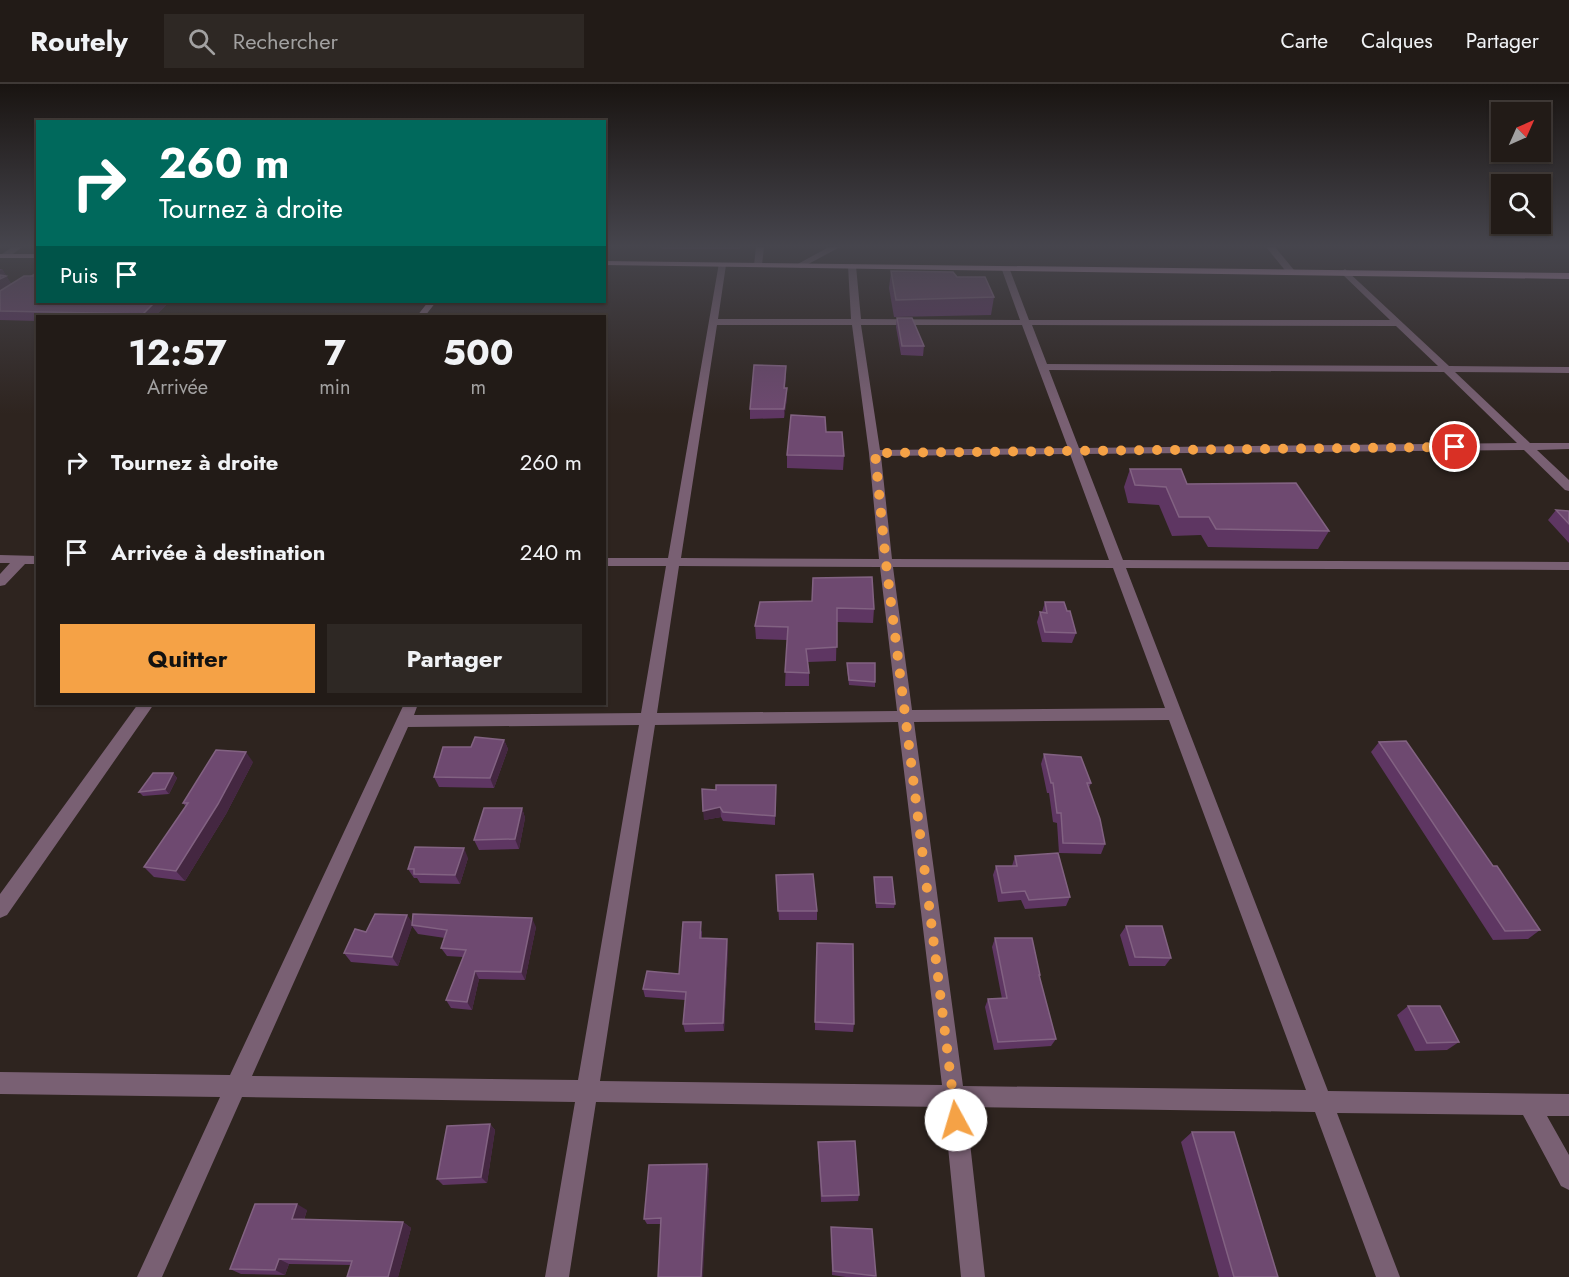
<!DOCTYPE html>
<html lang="fr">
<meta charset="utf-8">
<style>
:root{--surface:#221b17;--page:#2e2824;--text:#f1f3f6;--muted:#a2a1a1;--line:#3f3936;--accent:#f5a246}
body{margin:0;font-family:Jost,sans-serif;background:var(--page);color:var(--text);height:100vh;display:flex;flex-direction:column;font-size:22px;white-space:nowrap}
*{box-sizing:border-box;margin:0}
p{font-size:20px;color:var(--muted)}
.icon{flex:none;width:33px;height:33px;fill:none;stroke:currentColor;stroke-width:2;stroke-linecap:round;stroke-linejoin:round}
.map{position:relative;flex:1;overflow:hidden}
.details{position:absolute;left:36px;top:231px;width:570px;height:390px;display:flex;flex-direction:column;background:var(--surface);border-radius:0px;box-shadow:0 2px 4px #0004,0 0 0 2px var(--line)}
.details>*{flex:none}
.guide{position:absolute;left:36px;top:36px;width:570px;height:183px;border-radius:0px;box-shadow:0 2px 4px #0004,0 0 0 2px var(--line);background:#00695c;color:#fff;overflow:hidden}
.needle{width:39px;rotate:45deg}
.fabs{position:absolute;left:1491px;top:18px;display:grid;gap:12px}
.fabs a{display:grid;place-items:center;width:60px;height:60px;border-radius:0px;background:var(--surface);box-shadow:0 2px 4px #0004,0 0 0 2px var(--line);font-size:30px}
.pin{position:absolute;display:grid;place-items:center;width:51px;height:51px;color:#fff;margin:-26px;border:3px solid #fff;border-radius:50%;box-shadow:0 2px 6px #0007}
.me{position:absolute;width:66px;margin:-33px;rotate:354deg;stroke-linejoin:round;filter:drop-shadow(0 0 4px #0008)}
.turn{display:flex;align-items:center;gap:21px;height:126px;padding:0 24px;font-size:27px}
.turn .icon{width:78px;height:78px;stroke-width:2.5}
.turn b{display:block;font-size:42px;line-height:51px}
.then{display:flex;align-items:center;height:57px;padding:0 24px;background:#0003;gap:12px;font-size:22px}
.eta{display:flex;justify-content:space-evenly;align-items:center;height:102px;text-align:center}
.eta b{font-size:36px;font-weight:700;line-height:42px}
.primary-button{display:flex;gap:12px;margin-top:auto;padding:12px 24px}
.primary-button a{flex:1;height:69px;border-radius:0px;background:var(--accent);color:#111;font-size:24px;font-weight:700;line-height:69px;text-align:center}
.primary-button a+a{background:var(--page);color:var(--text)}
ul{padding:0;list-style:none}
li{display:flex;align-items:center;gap:18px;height:90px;padding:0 24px}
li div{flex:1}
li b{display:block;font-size:22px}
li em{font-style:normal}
header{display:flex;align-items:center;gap:36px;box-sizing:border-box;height:84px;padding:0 30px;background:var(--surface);border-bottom:2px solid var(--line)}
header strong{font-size:28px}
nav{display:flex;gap:33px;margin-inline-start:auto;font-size:21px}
.search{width:420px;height:54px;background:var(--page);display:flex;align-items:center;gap:15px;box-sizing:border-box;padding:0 21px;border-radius:0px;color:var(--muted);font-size:22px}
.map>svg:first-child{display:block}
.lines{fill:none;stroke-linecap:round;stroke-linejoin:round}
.street{fill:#796073;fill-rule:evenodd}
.primary{fill:#cb99c0;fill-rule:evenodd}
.wall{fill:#5e3662}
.shaded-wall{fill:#442741}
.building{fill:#6e4970;stroke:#826282;stroke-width:1.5}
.route{stroke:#f5a246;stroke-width:10;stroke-dasharray:0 18}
</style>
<header>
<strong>Routely</strong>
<div class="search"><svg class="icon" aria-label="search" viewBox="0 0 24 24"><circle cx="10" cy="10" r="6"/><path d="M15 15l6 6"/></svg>Rechercher</div>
<nav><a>Carte</a><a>Calques</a><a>Partager</a></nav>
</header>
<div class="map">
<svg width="1569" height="1193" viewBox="0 0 1569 1193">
<rect width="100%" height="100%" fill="#2e241f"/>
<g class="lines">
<path class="street" d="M 12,163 L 22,163 L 8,174 L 2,174 L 2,170 Z
M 756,163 L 764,163 L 762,181 L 758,183 L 754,181 Z
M 829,163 L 840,163 L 801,184 L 794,182 Z
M 1266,163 L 1275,163 L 1294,186 L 1294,190 L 1288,190 Z
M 719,179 L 726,181 L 718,235 L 851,235 L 848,182 L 852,180 L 856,182 L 861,235 L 1020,236 L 1002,186 L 1006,183 L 1010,186 L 1029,236 L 1390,236 L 1342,190 L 1341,188 L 1345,185 L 1449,282 L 1569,283 L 1569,289 L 1455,288 L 1530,359 L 1569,359 L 1569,365 L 1537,366 L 1569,396 L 1569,407 L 1565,406 L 1524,366 L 1082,370 L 1123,476 L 1569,478 L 1569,486 L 1126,484 L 1328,1007 L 1569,1010 L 1569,1032 L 1547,1032 L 1569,1071 L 1569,1106 L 1561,1102 L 1523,1031 L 1337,1029 L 1400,1193 L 1376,1193 L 1315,1028 L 966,1023 L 985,1193 L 961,1193 L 944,1023 L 596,1018 L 569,1193 L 545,1193 L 575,1018 L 242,1013 L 162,1193 L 137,1193 L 220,1013 L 0,1010 L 0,988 L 230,991 L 404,620 L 418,620 L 414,631 L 641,629 L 666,482 L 604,482 L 604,474 L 668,474 ZM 717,241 L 852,241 L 869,369 L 879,475 L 681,474 ZM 861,241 L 1022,241 L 1068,364 L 880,366 ZM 1032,241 L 1396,242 L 1438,282 L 1047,280 ZM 1049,286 L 1444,288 L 1517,359 L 1079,364 ZM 1070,370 L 1109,476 L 892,475 L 881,372 ZM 679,482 L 880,483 L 897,627 L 657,629 ZM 893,483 L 1113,484 L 1165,624 L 912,626 ZM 1169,636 L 1306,1006 L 963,1002 L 914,638 ZM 898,638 L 942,1001 L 600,997 L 655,641 ZM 639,641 L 578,996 L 252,992 L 408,643 Z
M 38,187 L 38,193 L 0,218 L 0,211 Z
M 428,218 L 436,218 L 425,232 L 417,232 Z
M 0,471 L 38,472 L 38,480 L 25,480 L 5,501 L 0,502 L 0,490 L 10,479 L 0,479 Z
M 138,620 L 154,620 L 7,831 L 0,834 L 0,810 Z"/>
<path class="primary" d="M 0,170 L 38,170 L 38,174 L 0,174 Z
M 604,177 L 1569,189 L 1569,195 L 604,181 Z"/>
</g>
<path class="wall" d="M 661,163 L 740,163 L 740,165 L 662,165 Z
M 0,185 L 2,185 L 11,200 L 38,218 L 169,218 L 155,232 L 38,232 L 38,237 L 0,236 Z
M 891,187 L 957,193 L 994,213 L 991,231 L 894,233 L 889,204 Z
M 897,234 L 924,262 L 923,272 L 901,271 L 896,243 Z
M 786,291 L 785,304 L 787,314 L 784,334 L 750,335 L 750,325 Z
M 826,348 L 844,372 L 843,386 L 787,384 L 787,371 Z
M 1130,385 L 1187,400 L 1329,447 L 1318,465 L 1208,463 L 1201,451 L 1172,452 L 1159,421 L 1128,419 L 1124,403 Z
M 1556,426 L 1569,427 L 1569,459 L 1548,436 Z
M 812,517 L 874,525 L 873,539 L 837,538 L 836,577 L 808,578 L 809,589 L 809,602 L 785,602 L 787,556 L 756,555 L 755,542 Z
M 1045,518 L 1076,549 L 1072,559 L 1042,558 L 1037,538 L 1040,528 L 1042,528 Z
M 847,579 L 875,598 L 875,603 L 849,601 L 847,584 Z
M 504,656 L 508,665 L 494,704 L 439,703 L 434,693 L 471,663 Z
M 1379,658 L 1493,782 L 1540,846 L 1528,855 L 1493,856 L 1371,668 Z
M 1044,670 L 1091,699 L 1089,704 L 1105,760 L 1101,770 L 1059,769 L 1057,739 L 1053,738 L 1049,709 L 1047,709 L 1041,680 Z
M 253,678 L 226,730 L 185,797 L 154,793 L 144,783 L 186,723 L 183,719 Z
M 173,689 L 177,694 L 169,710 L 143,712 L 139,708 Z
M 776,701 L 775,741 L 723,737 L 721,733 L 704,736 L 716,706 Z
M 522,724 L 525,734 L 519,765 L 479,766 L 474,756 Z
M 1015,772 L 1070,813 L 1066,822 L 1025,825 L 1021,816 L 998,818 L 993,791 L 996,782 L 1012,782 Z
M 468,774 L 460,800 L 420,799 L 417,794 L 414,794 L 408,785 Z
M 776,791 L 817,827 L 817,836 L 779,836 Z
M 874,793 L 895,820 L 894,824 L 876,824 L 874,798 Z
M 407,831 L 412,839 L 536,843 L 525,896 L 479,895 L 472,926 L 451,924 L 446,916 L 463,873 L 447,872 L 441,864 L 445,854 L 418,850 L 412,842 L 398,882 L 351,878 L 344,869 L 366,848 Z
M 1126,842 L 1171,874 L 1165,882 L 1129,882 L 1120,851 Z
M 702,846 L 702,854 L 728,864 L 724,947 L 685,948 L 683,940 L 685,916 L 645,913 L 643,905 L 679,890 Z
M 995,854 L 1040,891 L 1039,894 L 1056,955 L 1051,962 L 994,966 L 985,923 L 988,915 L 1002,915 L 992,863 Z
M 816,868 L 854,940 L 853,948 L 815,946 Z
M 1408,922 L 1459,958 L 1447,966 L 1415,967 L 1397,931 Z
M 490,1040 L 495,1046 L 487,1099 L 443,1101 L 437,1095 Z
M 1192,1048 L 1278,1193 L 1219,1193 L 1181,1058 Z
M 818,1058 L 859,1111 L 858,1117 L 821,1118 L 818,1065 Z
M 707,1080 L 709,1086 L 661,1140 L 647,1140 L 644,1135 Z
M 307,1126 L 304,1136 L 403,1138 L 411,1144 L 398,1193 L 347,1193 L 351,1181 L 289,1180 L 285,1191 L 241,1190 L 230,1185 Z
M 831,1143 L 876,1192 L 875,1193 L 846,1193 L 832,1191 L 831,1148 Z"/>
<path class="shaded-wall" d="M 2,185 L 12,201 L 0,208 L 0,187 Z
M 155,218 L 169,218 L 155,232 L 145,232 L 143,230 Z
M 787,304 L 787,314 L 784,334 L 784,325 Z
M 504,656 L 508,665 L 494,704 L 490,694 Z
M 246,668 L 253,678 L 226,730 L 185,797 L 176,787 Z
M 173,689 L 177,694 L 169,710 L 165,705 Z
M 720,723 L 721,733 L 704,736 L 703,727 Z
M 522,724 L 525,734 L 519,765 L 515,755 Z
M 464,764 L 468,774 L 460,800 L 455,791 Z
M 407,831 L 413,840 L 398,882 L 392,873 Z
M 532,834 L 536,843 L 525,896 L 521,888 Z
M 727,855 L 728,864 L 724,947 L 723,939 Z
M 475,887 L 479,895 L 472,926 L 467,918 Z
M 490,1040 L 495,1046 L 487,1099 L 481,1093 Z
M 707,1080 L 709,1086 L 703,1193 L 701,1193 Z
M 297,1120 L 307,1126 L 302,1141 L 292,1135 Z
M 403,1138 L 411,1144 L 398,1193 L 388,1193 Z
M 279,1175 L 289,1180 L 285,1191 L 275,1186 Z"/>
<path class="building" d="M 891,187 L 953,188 L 957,193 L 985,193 L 994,213 L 896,216 Z
M 0,191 L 6,192 L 0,195 Z
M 24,192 L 38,192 L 38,218 L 155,218 L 143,230 L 0,227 L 0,207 Z
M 897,234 L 912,234 L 924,262 L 902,262 Z
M 754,281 L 786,282 L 784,304 L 787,304 L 784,325 L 750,325 Z
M 791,331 L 825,333 L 826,348 L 842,348 L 844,372 L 787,371 Z
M 1130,385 L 1181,385 L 1187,400 L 1296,399 L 1329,447 L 1216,445 L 1209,433 L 1179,433 L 1166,403 L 1135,401 Z
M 1556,426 L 1569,427 L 1569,440 Z
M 872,493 L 874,525 L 837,524 L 837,563 L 806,565 L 809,589 L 785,588 L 788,543 L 755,542 L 760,518 L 812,517 L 813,494 Z
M 1045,518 L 1064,518 L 1067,527 L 1070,527 L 1076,549 L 1045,548 L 1040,528 L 1047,529 Z
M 847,579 L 875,579 L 875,598 L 849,596 Z
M 475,653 L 504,656 L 490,694 L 434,693 L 443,663 L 471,663 Z
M 1406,657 L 1493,782 L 1497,782 L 1540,846 L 1505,847 L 1379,658 Z
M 216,666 L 246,668 L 218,720 L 176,787 L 144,783 L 188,719 L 183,719 Z
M 1044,670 L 1081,673 L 1091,699 L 1087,699 L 1100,735 L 1105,760 L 1063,759 L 1061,729 L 1057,729 L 1053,699 L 1051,699 Z
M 153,689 L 173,689 L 165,705 L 139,708 Z
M 716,701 L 776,701 L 775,732 L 723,728 L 720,723 L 703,727 L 702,705 L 716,706 Z
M 484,724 L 522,724 L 515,755 L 474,756 Z
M 415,763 L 464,764 L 455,791 L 414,790 L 414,785 L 408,785 Z
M 1058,769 L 1070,813 L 1029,816 L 1025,807 L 1002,809 L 996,782 L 1017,782 L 1015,772 Z
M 813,790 L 817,827 L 778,827 L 776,791 Z
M 874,793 L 892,793 L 895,820 L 876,819 Z
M 375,830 L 407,831 L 392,873 L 344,869 L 355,845 L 366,848 Z
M 413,830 L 532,834 L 521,888 L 475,887 L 467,918 L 446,916 L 466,866 L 441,864 L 447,846 L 412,841 Z
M 683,838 L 701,838 L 700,854 L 727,855 L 723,939 L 683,940 L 686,908 L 643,905 L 647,887 L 679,890 Z
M 1126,842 L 1162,842 L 1171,874 L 1135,873 Z
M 995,854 L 1032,854 L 1040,891 L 1039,891 L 1056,955 L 998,958 L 988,915 L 1007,914 Z
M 817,859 L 853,860 L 854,940 L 815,938 Z
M 1408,922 L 1440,922 L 1459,958 L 1427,959 Z
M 490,1040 L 481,1093 L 437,1095 L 447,1042 Z
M 1192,1048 L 1234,1048 L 1278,1193 L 1234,1193 Z
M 855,1057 L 859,1111 L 822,1112 L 818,1058 Z
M 707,1080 L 701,1193 L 658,1193 L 661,1134 L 644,1135 L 649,1081 Z
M 255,1120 L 297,1120 L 292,1135 L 403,1138 L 388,1193 L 347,1193 L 352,1177 L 279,1175 L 275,1186 L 230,1185 Z
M 831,1143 L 872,1145 L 876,1192 L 833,1187 Z"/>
<linearGradient id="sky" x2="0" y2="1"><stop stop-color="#191411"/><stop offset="0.49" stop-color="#46454d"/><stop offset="1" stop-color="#46454d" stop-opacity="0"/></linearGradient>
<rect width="1569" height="330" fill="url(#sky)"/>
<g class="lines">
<path class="route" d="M 956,1036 L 886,479 L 875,369 L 1455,363"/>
</g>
</svg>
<div class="fabs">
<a><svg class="needle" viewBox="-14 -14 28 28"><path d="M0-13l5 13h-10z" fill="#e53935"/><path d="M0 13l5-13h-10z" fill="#a2a1a1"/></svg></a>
<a><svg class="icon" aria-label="search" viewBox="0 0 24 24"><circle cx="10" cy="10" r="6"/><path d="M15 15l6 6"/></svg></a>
</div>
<div class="pin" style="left:1455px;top:363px;background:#d93025"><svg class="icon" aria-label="arrive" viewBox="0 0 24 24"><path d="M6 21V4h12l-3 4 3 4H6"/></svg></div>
<svg class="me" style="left:956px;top:1036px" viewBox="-20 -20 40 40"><circle r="19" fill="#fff"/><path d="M0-13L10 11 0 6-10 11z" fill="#f5a246"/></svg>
<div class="guide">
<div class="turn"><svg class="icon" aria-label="right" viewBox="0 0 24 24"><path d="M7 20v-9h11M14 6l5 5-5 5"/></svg><div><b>260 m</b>Tournez à droite</div></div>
<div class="then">Puis<svg class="icon" aria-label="arrive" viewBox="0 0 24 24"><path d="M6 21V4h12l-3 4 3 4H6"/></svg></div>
</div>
<section class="details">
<div class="eta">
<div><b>12:57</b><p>Arrivée</p></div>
<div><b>7</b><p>min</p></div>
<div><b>500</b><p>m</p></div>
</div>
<ul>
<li><svg class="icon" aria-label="right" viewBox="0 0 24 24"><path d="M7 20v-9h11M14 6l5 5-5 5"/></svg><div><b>Tournez à droite</b></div><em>260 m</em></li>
<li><svg class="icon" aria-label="arrive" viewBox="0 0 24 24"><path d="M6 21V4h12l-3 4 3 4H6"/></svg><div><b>Arrivée à destination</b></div><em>240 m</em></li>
</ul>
<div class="primary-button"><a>Quitter</a><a>Partager</a></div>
</section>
</div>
